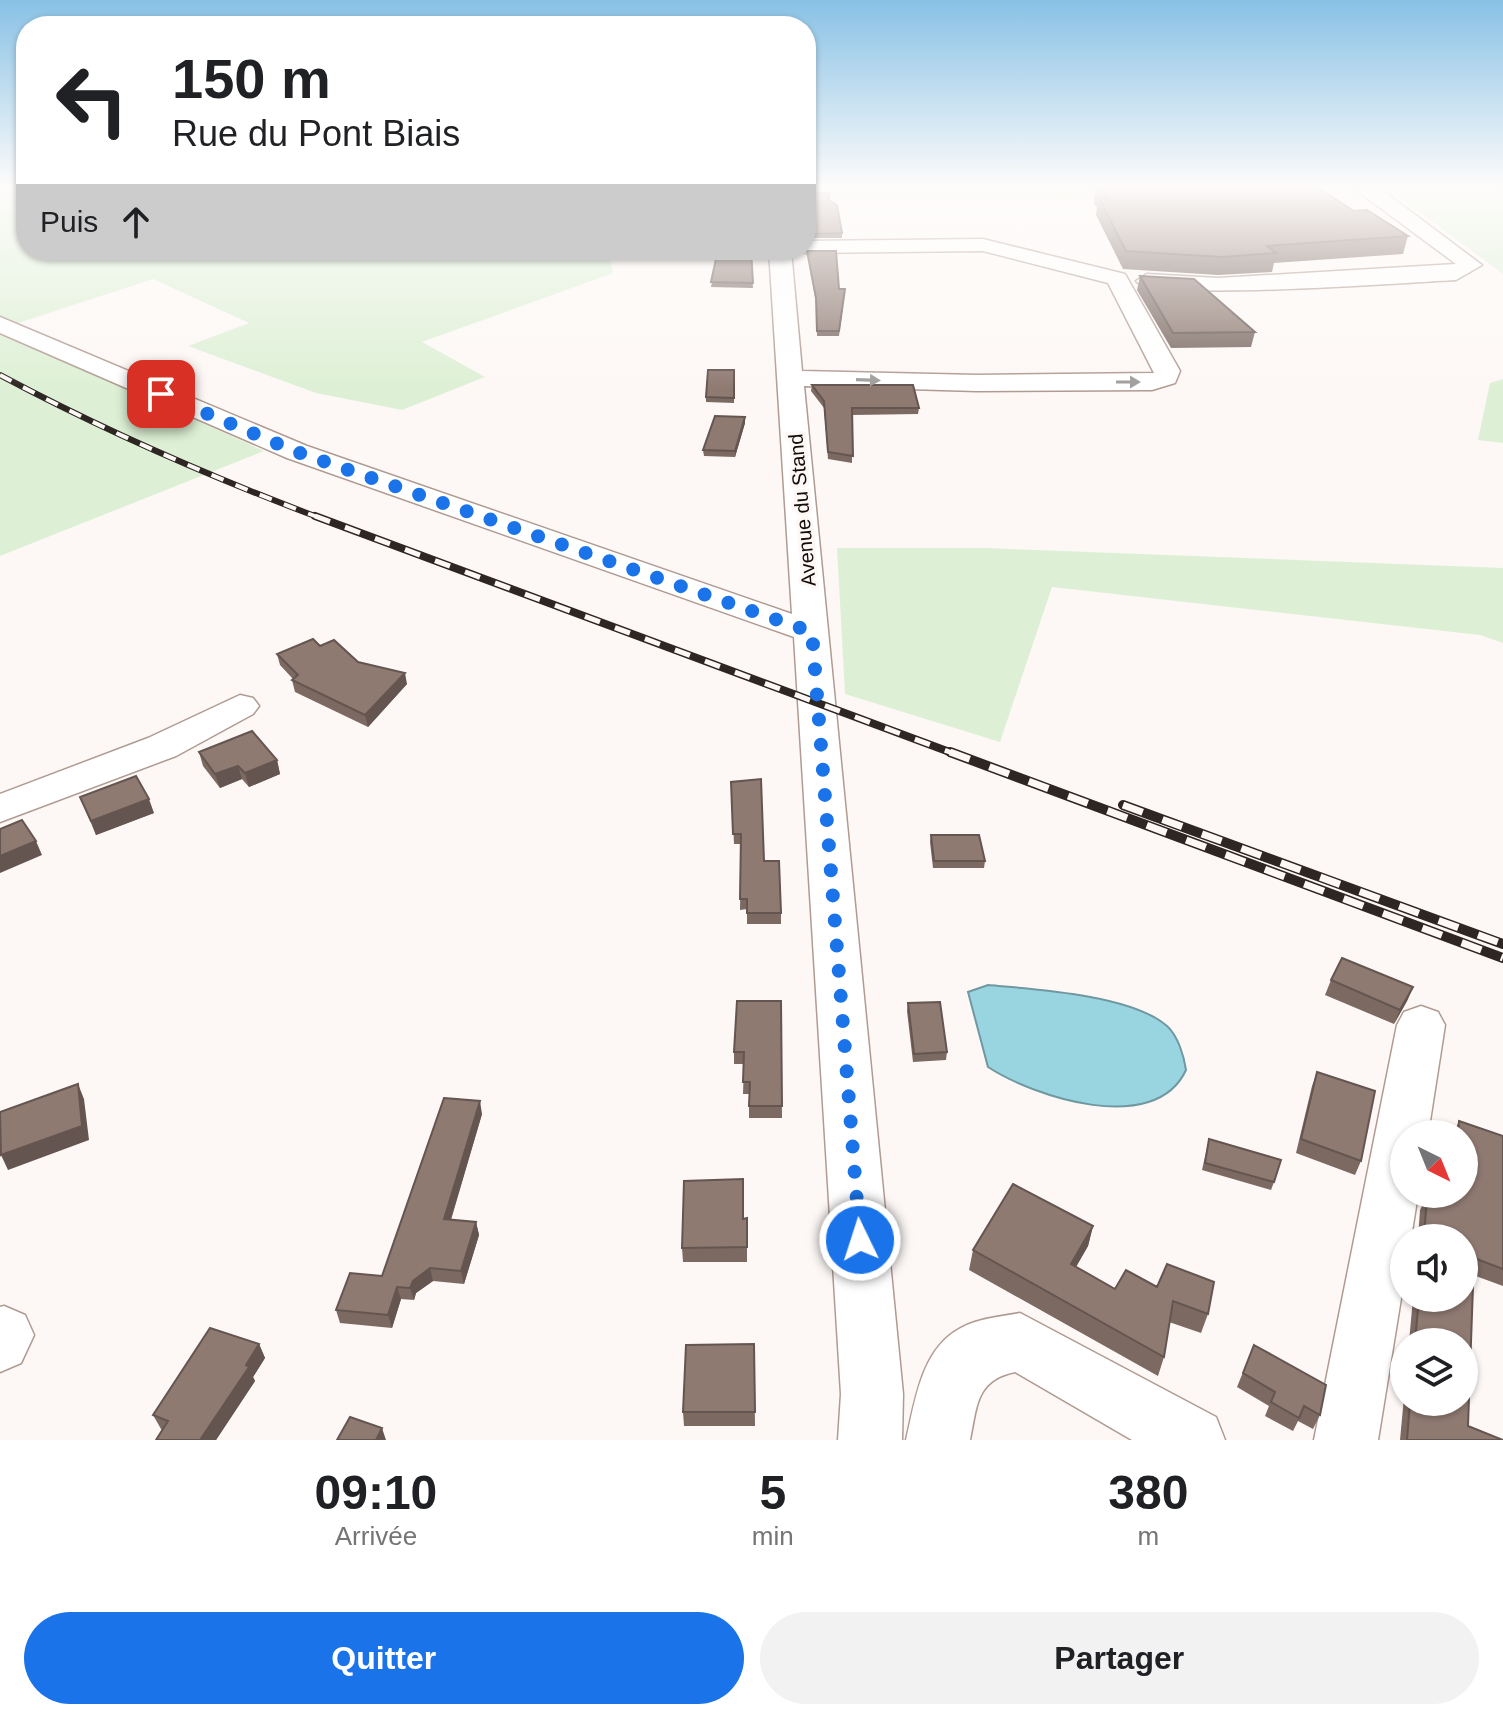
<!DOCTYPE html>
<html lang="fr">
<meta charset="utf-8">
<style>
:root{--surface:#fff;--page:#f2f2f2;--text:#202124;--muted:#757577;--accent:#1a73e8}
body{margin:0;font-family:Helvetica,sans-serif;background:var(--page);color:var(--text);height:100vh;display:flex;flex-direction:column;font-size:30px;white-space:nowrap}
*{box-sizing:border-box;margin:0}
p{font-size:26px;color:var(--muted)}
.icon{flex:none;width:44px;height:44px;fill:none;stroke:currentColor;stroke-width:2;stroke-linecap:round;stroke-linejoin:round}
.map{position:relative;height:1440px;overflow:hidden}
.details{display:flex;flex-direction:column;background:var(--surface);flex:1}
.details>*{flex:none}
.hud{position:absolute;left:16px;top:16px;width:800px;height:244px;border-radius:32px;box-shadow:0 2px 6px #0004;background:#fff;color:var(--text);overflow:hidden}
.needle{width:52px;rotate:137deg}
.buttons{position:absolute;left:1390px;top:1120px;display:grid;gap:16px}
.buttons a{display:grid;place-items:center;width:88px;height:88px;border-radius:50%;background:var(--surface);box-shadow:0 2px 6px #0004;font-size:40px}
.pin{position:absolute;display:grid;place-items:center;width:68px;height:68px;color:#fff;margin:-34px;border-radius:16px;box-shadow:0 4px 12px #0006}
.me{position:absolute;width:88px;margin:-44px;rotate:356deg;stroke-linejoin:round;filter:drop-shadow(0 0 6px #0008)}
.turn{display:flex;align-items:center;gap:28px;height:168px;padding:0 24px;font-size:36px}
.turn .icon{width:104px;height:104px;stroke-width:2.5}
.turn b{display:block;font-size:56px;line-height:68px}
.then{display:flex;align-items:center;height:76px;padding:0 24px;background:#0003;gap:16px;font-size:30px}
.eta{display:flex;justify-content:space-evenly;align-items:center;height:136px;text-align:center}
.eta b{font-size:48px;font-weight:600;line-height:56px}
.button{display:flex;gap:16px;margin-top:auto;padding:16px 24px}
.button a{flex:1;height:92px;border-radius:48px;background:var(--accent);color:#fff;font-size:32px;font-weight:600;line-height:92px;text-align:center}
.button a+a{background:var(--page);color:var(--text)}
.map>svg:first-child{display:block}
.green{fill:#ddf0d5}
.water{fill:#99d5e1;stroke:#7098a0;stroke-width:2}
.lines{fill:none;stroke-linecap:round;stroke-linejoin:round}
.minor-casing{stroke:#b09b92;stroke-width:3}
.minor{fill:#fff;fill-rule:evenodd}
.rail-far2-casing{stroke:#2d2623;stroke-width:6}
.rail-far1-casing{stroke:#2d2623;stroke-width:8}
.rail-casing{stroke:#2d2623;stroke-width:10}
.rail-far2{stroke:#fdf8f6;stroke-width:4;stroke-dasharray:13;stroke-linecap:butt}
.rail-far1{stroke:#fdf8f6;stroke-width:5;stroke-dasharray:16;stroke-linecap:butt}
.rail{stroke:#fdf8f6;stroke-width:7;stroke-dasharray:21;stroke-linecap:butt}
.wall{fill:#7b6962}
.shaded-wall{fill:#645550}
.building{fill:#8f7a72;stroke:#645550;stroke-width:2}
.oneway{fill:#a09d9c}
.route{stroke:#1a73e8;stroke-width:14;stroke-dasharray:0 25.2}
.labels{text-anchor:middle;stroke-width:7;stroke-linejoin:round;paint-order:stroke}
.street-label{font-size:20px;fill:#120b08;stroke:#fdf8f6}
</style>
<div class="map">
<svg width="1503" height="1440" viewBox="0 0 1503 1440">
<rect width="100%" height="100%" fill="#fdf8f6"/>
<path class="green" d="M 0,187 L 26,187 L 26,250 L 609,250 L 613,273 L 422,342 L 485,377 L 402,410 L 316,393 L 188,346 L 249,323 L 153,279 L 0,329 Z
M 806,187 L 1196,187 L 1115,191 L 1086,200 L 806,195 Z
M 1386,187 L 1503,187 L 1503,274 Z
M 0,331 L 264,451 L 0,556 Z
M 1503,379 L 1503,443 L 1478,440 L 1490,383 Z
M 986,548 L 1503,568 L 1503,643 L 1480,635 L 1052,587 L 1000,742 L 845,694 L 837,548 Z"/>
<path class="water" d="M 988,985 C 1034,989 1132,995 1167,1026 C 1178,1036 1184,1056 1186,1070 C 1155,1137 1034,1097 988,1067 L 968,992 Z"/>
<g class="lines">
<g class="minor-casing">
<path id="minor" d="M 1352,187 L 1378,187 L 1482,265 L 1456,280 C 1414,282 1152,302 1136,281 L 1147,274 L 1218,278 L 1456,264 Z
M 983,239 L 1125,274 L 1180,371 L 1175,383 L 1152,390 L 977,391 L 804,386 L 903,1394 L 902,1440 L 838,1440 L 841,1394 L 794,637 L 287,458 L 0,333 L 0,317 L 307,446 L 792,614 L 769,250 L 791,250 L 802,371 L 977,375 L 1154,373 L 1108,283 L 983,251 L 806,253 L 798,250 L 806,250 L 806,241 Z
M 240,695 L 253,698 L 259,706 L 253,714 L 176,756 L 0,822 L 0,794 L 148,738 Z
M 1421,1006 L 1438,1012 L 1445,1025 L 1428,1134 L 1404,1134 L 1404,1194 L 1418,1194 L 1411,1238 L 1404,1238 L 1404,1280 L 1378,1440 L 1314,1440 L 1397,1025 L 1404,1012 Z
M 4,1306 L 25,1315 L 34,1335 L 21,1363 L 0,1372 L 0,1307 Z
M 1020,1313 L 1216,1417 L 1225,1440 L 1132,1440 L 1015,1372 C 976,1380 977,1406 970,1440 L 906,1440 C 915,1402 921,1350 959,1329 C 977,1318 1000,1317 1020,1313 Z"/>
</g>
<use href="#minor" class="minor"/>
<g class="rail-far2-casing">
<path id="rail-far2" d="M 0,375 C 103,430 211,477 320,518"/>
</g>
<g class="rail-far1-casing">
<path id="rail-far1" d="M 315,516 L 955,754"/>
</g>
<g class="rail-casing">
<path id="rail" d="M 950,752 L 1503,958
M 1123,805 L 1503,944"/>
</g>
<use href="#rail-far2" class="rail-far2"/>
<use href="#rail-far1" class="rail-far1"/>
<use href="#rail" class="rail"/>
</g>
<path class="wall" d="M 1096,187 L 1354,211 L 1408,236 L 1403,254 L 1274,263 L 1272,272 L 1218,275 L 1123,269 L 1096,215 L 1097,207 L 1094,204 Z
M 806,193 L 829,200 L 842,233 L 842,238 L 806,238 Z
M 701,250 L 751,250 L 753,288 L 711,287 L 716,259 L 702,259 Z
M 807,251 L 839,289 L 845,289 L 839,336 L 817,336 L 816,303 Z
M 1140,276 L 1255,332 L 1251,347 L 1171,348 L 1137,290 Z
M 734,370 L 734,403 L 706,402 L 706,397 Z
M 812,385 L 919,408 L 918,414 L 852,415 L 852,463 L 828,459 L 824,408 L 811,391 Z
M 745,423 L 735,457 L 704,456 L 703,450 Z
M 320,646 L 358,662 L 407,684 L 368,727 L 295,692 L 292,680 L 293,679 L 280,665 L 277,654 Z
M 199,752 L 277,760 L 280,774 L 249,787 L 242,779 L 220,788 L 203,766 Z
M 731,782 L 764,861 L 781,913 L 781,924 L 747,924 L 747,909 L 740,910 L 741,844 L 734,844 Z
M 80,797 L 154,813 L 96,835 Z
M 931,835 L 985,861 L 984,868 L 933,868 L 930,842 Z
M 1331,980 L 1413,987 L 1407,1001 L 1394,1024 L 1325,995 Z
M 781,1001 L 782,1118 L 749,1118 L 749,1094 L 743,1094 L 744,1064 L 734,1064 L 734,1052 Z
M 908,1003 L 947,1052 L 946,1060 L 913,1062 L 907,1011 Z
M 1317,1072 L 1361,1161 L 1355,1175 L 1296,1153 L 1312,1086 Z
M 482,1114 L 451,1220 L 476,1222 L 479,1235 L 464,1284 L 433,1281 L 416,1293 L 414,1300 L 401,1299 L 392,1328 L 340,1323 L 336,1310 L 382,1276 Z
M 1459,1121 L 1503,1136 L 1503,1286 L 1473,1275 L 1468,1426 L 1503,1440 L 1400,1440 L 1404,1397 L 1404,1402 L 1464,1402 L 1464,1342 L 1409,1342 L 1413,1298 L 1464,1298 L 1464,1238 L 1418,1238 L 1420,1210 L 1427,1196 L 1443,1202 L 1444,1194 L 1464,1194 L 1464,1134 L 1453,1134 Z
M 1209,1139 L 1274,1182 L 1271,1190 L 1202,1170 Z
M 747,1218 L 747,1262 L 683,1262 L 682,1248 L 743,1219 Z
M 1093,1226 L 1088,1246 L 1076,1267 L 1115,1289 L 1126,1270 L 1208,1314 L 1201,1333 L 1169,1322 L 1164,1357 L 1158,1376 L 969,1270 L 973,1250 Z
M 259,1344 L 265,1358 L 253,1377 L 255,1381 L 216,1440 L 156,1440 L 162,1430 L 161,1429 L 153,1415 Z
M 754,1344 L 755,1426 L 684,1426 L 683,1412 Z
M 1254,1345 L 1320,1415 L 1313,1429 L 1298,1421 L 1293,1431 L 1265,1416 L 1269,1406 L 1237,1387 Z"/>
<path class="shaded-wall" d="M 745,417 L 745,423 L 735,457 L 735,451 Z
M 405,673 L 407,684 L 368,727 L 365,715 Z
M 277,760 L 280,774 L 249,787 L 245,773 Z
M 238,766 L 242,779 L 220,788 L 215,774 Z
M 149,799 L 154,813 L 96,835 L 91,821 Z
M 36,841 L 42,855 L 0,873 L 0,856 Z
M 1413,987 L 1407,1001 L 1394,1024 L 1400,1010 Z
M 78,1084 L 84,1099 L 89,1140 L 8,1170 L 1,1155 Z
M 480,1101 L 482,1114 L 447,1232 L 444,1219 Z
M 476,1222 L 479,1235 L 464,1284 L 461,1271 Z
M 1093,1226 L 1088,1246 L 1066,1284 L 1071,1264 Z
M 430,1268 L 433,1281 L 416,1293 L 414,1300 L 410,1288 L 413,1281 Z
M 397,1287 L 401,1299 L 392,1328 L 388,1315 Z
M 259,1344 L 265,1358 L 253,1377 L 255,1381 L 216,1440 L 200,1440 Z
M 382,1428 L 386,1440 L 376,1440 Z"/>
<path class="building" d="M 1097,187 L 1317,187 L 1354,211 L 1367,210 L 1408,236 L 1267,246 L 1276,253 L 1222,257 L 1126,251 L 1099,198 L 1109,198 Z
M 806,193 L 829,193 L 829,200 L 837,205 L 842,233 L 806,234 Z
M 701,250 L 751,250 L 753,283 L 711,282 L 717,254 L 702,254 Z
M 807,251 L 836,251 L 839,289 L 845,289 L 839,331 L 817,331 L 816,298 Z
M 1140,276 L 1194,279 L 1255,332 L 1173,333 Z
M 708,370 L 734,370 L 734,398 L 706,397 Z
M 812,385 L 913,385 L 919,408 L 852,408 L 853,456 L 828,452 L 824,401 Z
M 715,416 L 745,417 L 735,451 L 703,450 Z
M 313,639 L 320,646 L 334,640 L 358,662 L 405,673 L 365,715 L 292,680 L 298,675 L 277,654 Z
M 252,731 L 277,760 L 245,773 L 238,766 L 215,774 L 199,752 Z
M 136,776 L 149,799 L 91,821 L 80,797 Z
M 761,779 L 764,861 L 779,861 L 781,913 L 747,913 L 747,899 L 740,899 L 741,834 L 733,834 L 731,782 Z
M 22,820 L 36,841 L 0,856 L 0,829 Z
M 931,835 L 979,835 L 985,861 L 934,861 Z
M 1342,958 L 1413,987 L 1400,1010 L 1331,980 Z
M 737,1001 L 781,1001 L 782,1106 L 749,1106 L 750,1082 L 743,1082 L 744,1052 L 734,1052 Z
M 940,1002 L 947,1052 L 914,1054 L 908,1003 Z
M 1317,1072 L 1375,1091 L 1361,1161 L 1301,1139 Z
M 78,1084 L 82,1126 L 1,1155 L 0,1112 Z
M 444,1098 L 480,1101 L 444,1219 L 476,1222 L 461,1271 L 430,1268 L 413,1281 L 410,1288 L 397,1287 L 388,1315 L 336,1310 L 350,1273 L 382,1276 Z
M 1459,1121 L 1503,1136 L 1503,1269 L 1474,1258 L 1468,1426 L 1503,1440 L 1407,1440 L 1410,1402 L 1464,1402 L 1464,1342 L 1415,1342 L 1419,1298 L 1464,1298 L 1464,1238 L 1424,1238 L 1427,1196 L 1448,1203 L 1449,1194 L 1464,1194 L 1464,1134 L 1458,1134 Z
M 1209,1139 L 1281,1160 L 1274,1182 L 1205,1163 Z
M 743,1179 L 743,1219 L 747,1218 L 747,1247 L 682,1248 L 684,1181 Z
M 1013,1184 L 1093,1226 L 1071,1264 L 1115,1289 L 1126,1270 L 1157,1287 L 1167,1264 L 1214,1282 L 1208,1314 L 1173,1301 L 1164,1357 L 973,1250 Z
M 210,1328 L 259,1344 L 246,1365 L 249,1367 L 200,1440 L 156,1440 L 168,1421 L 153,1415 Z
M 754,1344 L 755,1412 L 683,1412 L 686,1345 Z
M 1254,1345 L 1326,1385 L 1320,1415 L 1304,1406 L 1299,1418 L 1271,1402 L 1275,1392 L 1243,1373 Z
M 350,1417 L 382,1428 L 376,1440 L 337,1440 Z"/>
<defs><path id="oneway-solid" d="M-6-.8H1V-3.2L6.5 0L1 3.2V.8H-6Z" transform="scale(2)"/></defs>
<g class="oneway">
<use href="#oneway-solid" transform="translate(868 380) rotate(2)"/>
<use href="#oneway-solid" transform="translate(1128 382)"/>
</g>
<linearGradient id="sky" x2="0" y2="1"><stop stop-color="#88c1e5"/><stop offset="0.48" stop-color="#fefcfb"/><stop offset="1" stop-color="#fefcfb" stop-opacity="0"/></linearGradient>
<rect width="1503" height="389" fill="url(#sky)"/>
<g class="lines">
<path class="route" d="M 161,394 L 297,452 L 812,632 L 860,1240"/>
</g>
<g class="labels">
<g class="street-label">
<text transform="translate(802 510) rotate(-95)" y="7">Avenue du Stand</text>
</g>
</g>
</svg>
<div class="buttons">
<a><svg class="needle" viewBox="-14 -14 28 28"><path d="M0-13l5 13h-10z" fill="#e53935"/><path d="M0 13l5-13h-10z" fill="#757577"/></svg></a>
<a><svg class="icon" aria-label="sound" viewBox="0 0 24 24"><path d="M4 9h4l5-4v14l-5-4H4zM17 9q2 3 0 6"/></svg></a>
<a><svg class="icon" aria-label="layers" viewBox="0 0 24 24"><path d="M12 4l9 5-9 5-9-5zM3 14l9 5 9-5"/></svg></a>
</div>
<div class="pin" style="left:161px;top:394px;background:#d93025"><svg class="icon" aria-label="arrive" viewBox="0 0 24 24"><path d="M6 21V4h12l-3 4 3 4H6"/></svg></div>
<svg class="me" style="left:860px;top:1240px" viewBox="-20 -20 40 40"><circle r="17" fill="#1a73e8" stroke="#fff" stroke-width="3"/><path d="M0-11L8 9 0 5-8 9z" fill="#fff"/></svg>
<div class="hud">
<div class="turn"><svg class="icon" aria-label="left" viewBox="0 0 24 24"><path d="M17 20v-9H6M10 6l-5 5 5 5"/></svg><div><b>150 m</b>Rue du Pont Biais</div></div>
<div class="then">Puis<svg class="icon" aria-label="ahead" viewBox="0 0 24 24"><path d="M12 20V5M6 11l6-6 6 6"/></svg></div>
</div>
</div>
<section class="details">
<div class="eta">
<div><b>09:10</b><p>Arrivée</p></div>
<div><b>5</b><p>min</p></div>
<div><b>380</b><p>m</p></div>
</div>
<div class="button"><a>Quitter</a><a>Partager</a></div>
</section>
